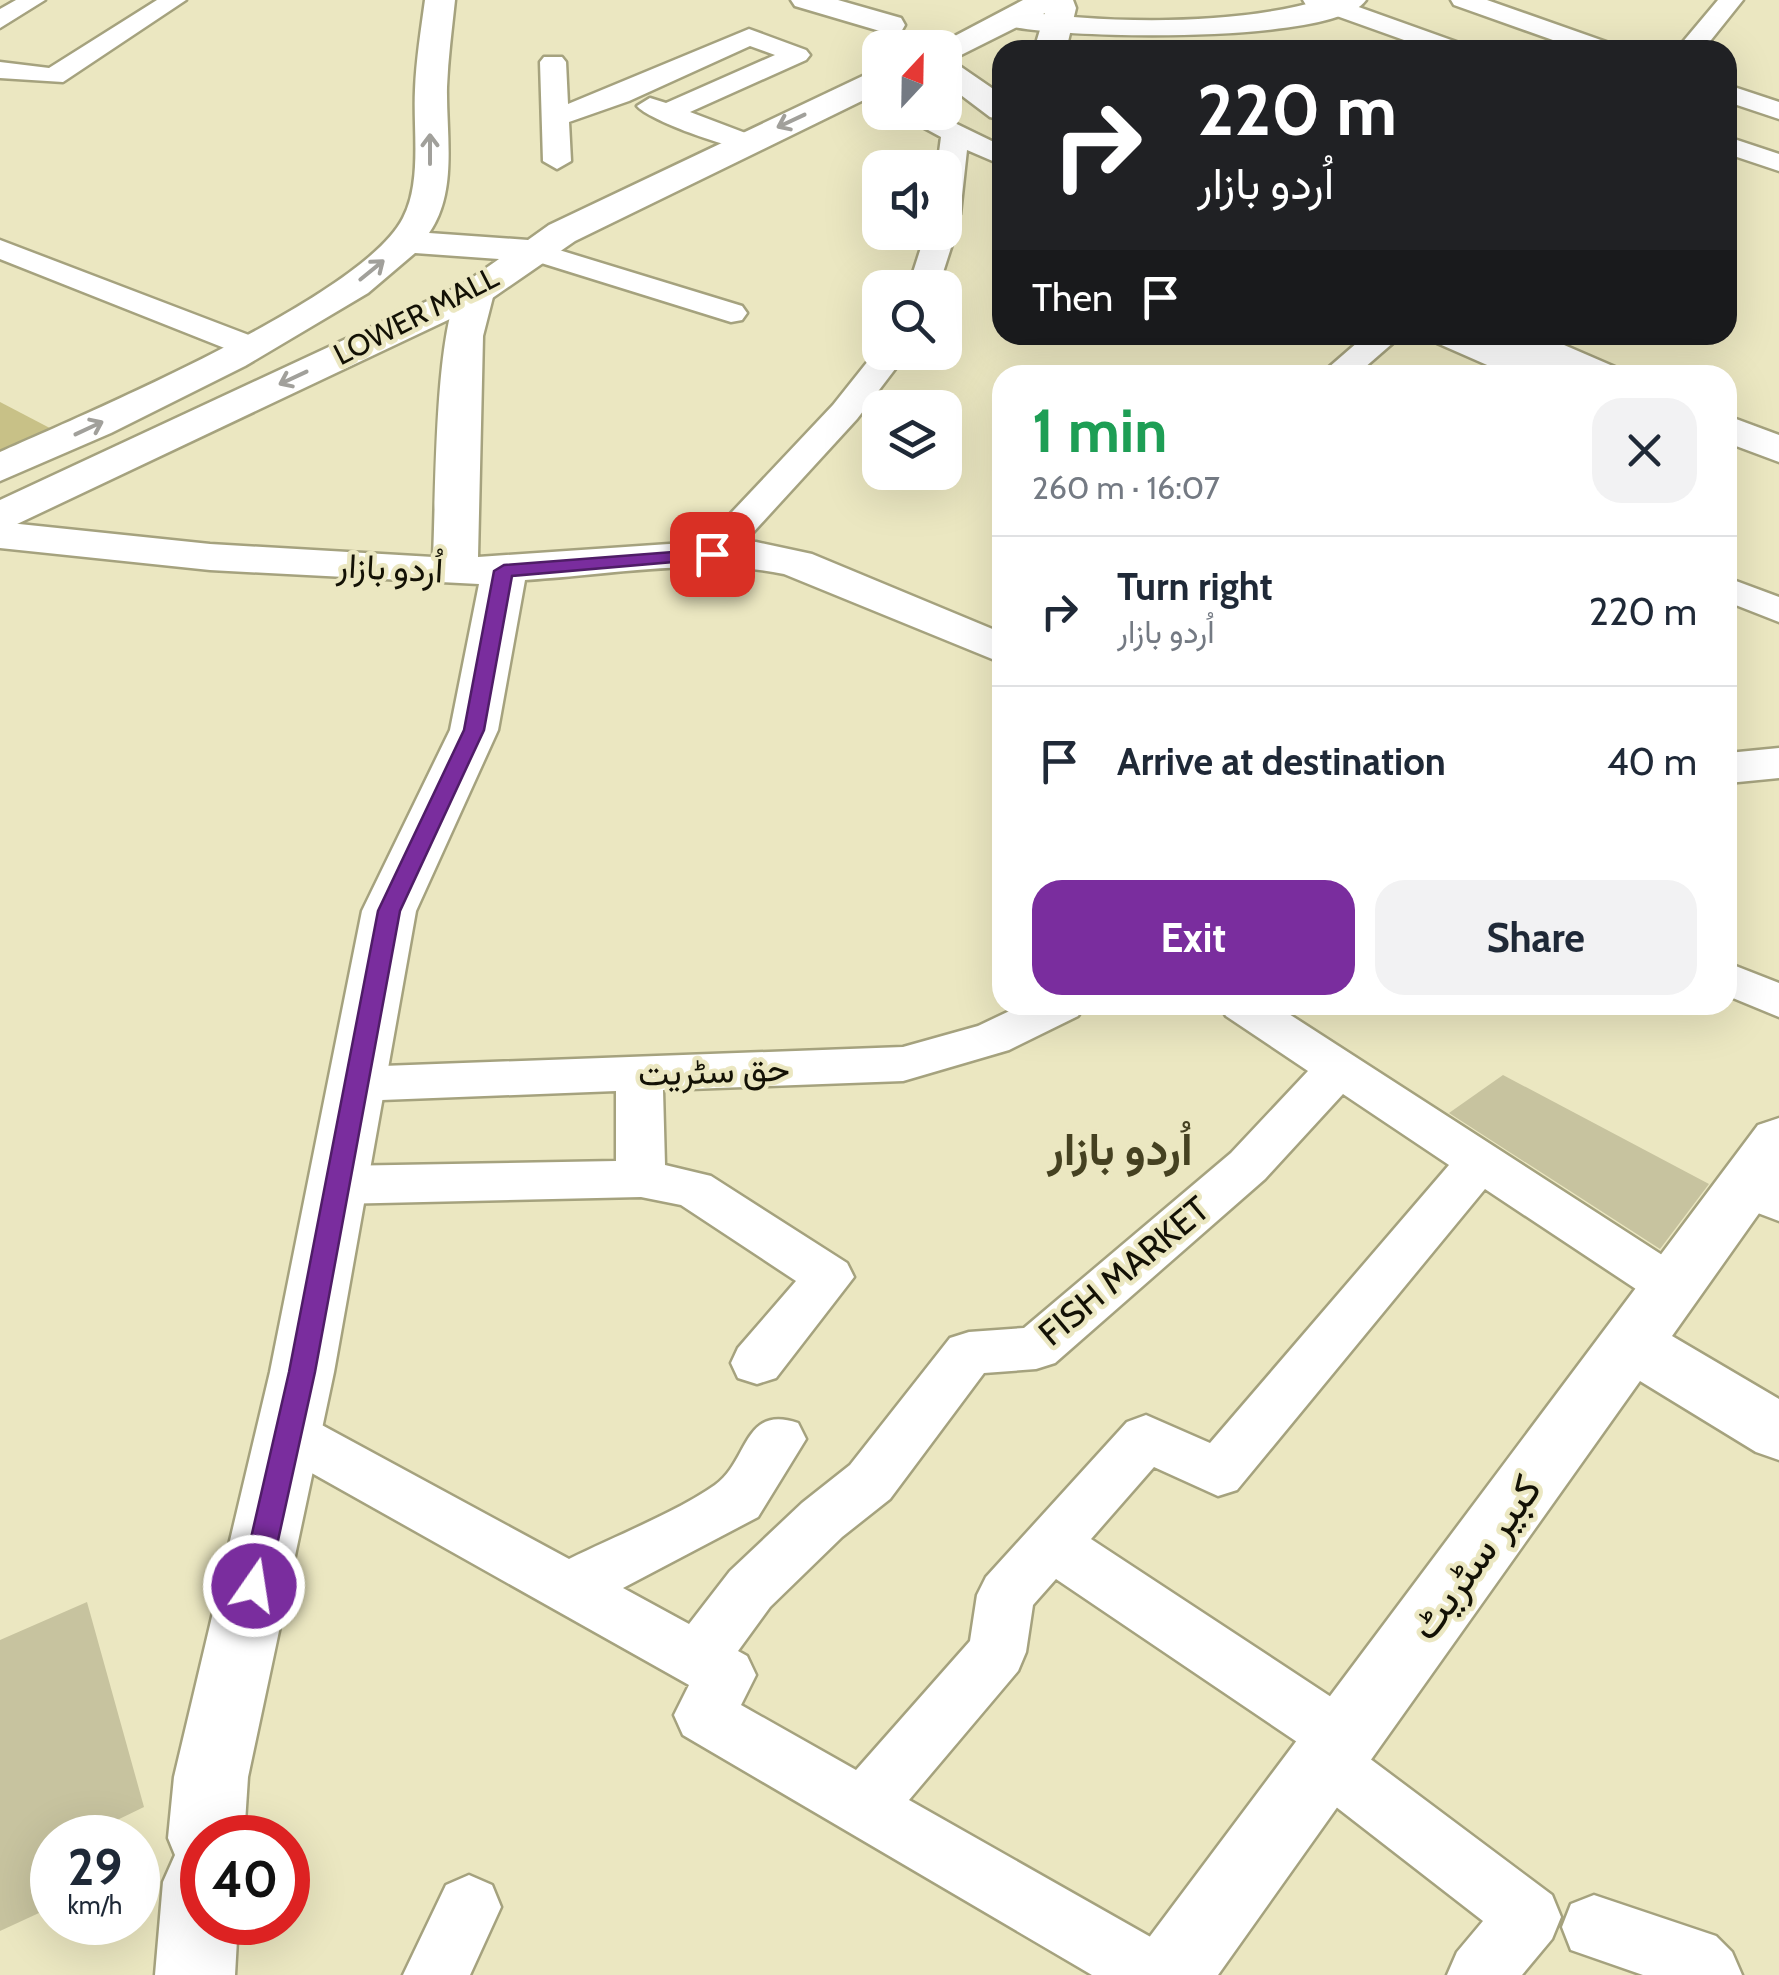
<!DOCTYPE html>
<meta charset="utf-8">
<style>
:root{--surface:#fff;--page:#f2f2f3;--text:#1f2937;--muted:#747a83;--line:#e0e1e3;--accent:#7a2d9e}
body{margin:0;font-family:Cabin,Vazirmatn,sans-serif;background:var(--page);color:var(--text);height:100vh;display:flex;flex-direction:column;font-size:38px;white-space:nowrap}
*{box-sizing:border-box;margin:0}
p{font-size:32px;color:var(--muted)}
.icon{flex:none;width:55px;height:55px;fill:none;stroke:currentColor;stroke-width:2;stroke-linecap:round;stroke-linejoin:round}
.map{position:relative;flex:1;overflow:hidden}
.side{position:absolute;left:992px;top:365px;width:745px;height:650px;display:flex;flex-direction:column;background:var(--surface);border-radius:30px;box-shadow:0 10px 40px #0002}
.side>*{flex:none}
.top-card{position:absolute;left:992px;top:40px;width:745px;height:305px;border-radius:30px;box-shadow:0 10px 40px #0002;background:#202124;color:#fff;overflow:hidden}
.needle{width:65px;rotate:22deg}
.controls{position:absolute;left:862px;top:30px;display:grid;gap:20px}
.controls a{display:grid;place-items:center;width:100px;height:100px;border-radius:20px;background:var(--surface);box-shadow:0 10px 40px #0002;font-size:50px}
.speed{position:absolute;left:30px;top:1815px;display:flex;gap:20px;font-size:50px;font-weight:700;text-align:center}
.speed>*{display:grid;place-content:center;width:130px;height:130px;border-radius:50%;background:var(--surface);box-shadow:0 10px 40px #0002;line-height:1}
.speed small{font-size:25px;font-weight:400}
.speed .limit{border:15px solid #d22;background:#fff;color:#111}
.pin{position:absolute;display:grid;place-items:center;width:85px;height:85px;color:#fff;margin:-42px;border-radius:20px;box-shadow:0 5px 15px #0006}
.me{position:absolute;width:110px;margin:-55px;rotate:13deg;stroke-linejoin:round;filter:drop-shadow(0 0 8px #0008)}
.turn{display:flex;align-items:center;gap:35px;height:210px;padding:0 40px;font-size:45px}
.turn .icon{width:130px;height:130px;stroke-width:2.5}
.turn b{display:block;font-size:70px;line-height:85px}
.then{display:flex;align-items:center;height:95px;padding:0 40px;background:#0003;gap:20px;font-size:38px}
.round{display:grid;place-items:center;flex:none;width:105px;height:105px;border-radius:30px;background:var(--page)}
.head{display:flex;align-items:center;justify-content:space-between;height:170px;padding:0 40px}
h1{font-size:60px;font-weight:800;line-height:75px;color:#1e9e55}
.cta{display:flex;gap:20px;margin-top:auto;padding:20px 40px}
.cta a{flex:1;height:115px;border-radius:30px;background:var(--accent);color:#fff;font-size:40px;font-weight:800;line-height:115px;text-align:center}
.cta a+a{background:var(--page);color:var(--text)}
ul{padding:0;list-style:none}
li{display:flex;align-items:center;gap:30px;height:150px;padding:0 40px;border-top:2px solid var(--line)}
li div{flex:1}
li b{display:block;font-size:38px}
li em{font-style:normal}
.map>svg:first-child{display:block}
.green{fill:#c8c187}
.building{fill:#c7c39f}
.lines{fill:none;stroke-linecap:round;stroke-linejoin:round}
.minor-casing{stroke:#a5a27e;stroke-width:5}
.tertiary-casing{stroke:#a5a27e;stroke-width:5}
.primary-casing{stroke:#a5a27e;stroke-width:5}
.minor{fill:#fff;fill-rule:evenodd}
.tertiary{fill:#fff;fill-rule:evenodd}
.primary{fill:#fff;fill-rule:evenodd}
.oneway{stroke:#a1a09b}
.route{fill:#7a2d9e;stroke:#4f1d67;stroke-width:2.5}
.labels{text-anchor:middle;stroke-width:9;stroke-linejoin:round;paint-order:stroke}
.far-street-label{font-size:30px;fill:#131105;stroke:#ebe7c1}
.street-label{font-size:35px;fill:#131105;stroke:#ebe7c1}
.near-street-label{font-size:42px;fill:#131105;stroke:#ebe7c1}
.district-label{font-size:45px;font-weight:bold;fill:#454121;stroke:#ebe7c1}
</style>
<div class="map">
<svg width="1779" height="1975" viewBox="0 0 1779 1975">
<rect width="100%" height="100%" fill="#ebe7c1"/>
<path class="green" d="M 0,402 L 67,437 L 0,468 Z"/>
<path class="building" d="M 1503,1075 L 1709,1184 L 1660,1249 L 1449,1113 Z
M 87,1602 L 144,1807 L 80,1838 L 52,1838 L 52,1907 L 0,1931 L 0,1640 Z"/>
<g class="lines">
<g class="minor-casing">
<path id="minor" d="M 16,0 L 45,0 L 0,28 L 0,9 Z
M 157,0 L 186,0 L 63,82 L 0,78 L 0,62 L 49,68 Z
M 1303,0 L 1339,0 L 1465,45 L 1469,50 L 1432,50 L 1306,5 Z
M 1451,0 L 1487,0 L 1615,45 L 1619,50 L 1581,50 L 1454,5 Z
M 1718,0 L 1743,0 L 1703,50 L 1676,50 Z
M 749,29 L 806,50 L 810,55 L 806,60 L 690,112 L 756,137 L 760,143 L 756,149 C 738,153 648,120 637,106 L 650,98 L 666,103 L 775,55 L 750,46 L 629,101 L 569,122 L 571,161 L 557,169 L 543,161 L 540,62 L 544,57 L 562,57 L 566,62 L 568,104 Z
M 1728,85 L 1779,102 L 1779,119 L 1728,102 Z
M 895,112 L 932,112 L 1002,146 L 1002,165 L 967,150 L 960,214 L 955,220 L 945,223 L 945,168 L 937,168 L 941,137 Z
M 1728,137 L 1779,154 L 1779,171 L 1728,154 Z
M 945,224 L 956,232 L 938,288 L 908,288 L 926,232 L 945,232 Z
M 0,240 L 259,339 L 264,346 L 259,353 L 237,353 L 0,259 Z
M 533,242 L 742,306 L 747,313 L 742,320 L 731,322 L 522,257 L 518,251 L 522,245 Z
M 1366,335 L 1402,335 L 1356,375 L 1320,375 Z
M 880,346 L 880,352 L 908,352 L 857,419 L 726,562 L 713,565 L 700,562 L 695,554 L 700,546 L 833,405 Z
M 1728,578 L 1779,597 L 1779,622 L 1728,602 Z
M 1728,963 L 1779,983 L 1779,1017 L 1728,996 Z
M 1022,1005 L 1085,1005 L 1078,1016 L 1009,1050 L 903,1081 L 663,1090 L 665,1165 L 711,1176 L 847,1263 L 854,1277 L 776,1378 L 757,1384 L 738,1378 L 731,1363 L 738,1348 L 796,1281 L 681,1205 L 641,1197 L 337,1204 L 320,1198 L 312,1185 L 320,1172 L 337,1166 L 616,1161 L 616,1091 L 356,1101 L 339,1096 L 333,1084 L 339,1072 L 356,1067 L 903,1047 L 978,1026 Z
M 1219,1005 L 1275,1005 L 1690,1273 L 1698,1287 L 1690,1301 L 1672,1307 L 1654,1301 L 1485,1189 L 1237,1490 L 1218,1496 L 1154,1467 L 1091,1539 L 1363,1718 L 1372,1738 L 1365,1755 L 1552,1895 L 1561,1917 L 1552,1939 L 1522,1975 L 1447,1975 L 1457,1952 L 1483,1921 L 1304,1782 L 1296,1762 L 1303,1746 L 1056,1579 L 1033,1605 L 1026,1652 L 1018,1671 L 909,1800 L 1177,1952 L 1187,1975 L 1092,1975 L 683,1735 L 674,1715 L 689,1685 L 269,1449 L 261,1433 L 269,1417 L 288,1410 L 307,1417 L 569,1559 C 613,1537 677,1512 715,1485 C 749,1461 743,1404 798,1423 L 806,1439 L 758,1517 L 623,1588 L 689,1624 L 730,1571 L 802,1503 L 850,1465 L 950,1338 L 969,1332 L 1024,1328 L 1231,1153 L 1308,1071 L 1226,1016 ZM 1343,1094 L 1449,1165 L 1210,1443 L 1146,1415 L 1127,1422 L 986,1577 L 977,1595 L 970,1641 L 856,1770 L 741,1705 L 756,1675 L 747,1656 L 738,1651 L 770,1607 L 842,1537 L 890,1499 L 984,1373 L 1036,1369 L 1055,1363 L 1265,1179 Z
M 1743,1169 L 1779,1182 L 1779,1221 L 1726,1201 L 1718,1188 L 1726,1175 Z
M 469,1875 L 492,1885 L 501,1907 L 470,1975 L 403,1975 L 446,1885 Z
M 1594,1895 L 1716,1936 L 1732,1952 L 1742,1975 L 1643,1975 L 1571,1950 L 1562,1927 L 1571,1904 Z"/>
</g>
<g class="tertiary-casing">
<path id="tertiary" d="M 1321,0 L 1366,0 C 1335,45 1059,39 1004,25 L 1000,19 L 1004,13 L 1015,10 C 1102,24 1236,26 1321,0 Z
M 475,282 L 488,285 L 494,293 L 483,336 L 478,557 L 713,541 L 756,542 L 812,554 L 1002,633 L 1002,663 L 784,574 C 701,557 609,575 525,580 L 498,730 L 416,911 L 334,1372 L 248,1777 L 244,1838 L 202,1838 L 202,1922 L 238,1922 L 235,1975 L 155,1975 L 163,1882 L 175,1855 L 168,1838 L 174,1777 L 270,1372 L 362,911 L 450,730 L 479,584 L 210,570 L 0,548 L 0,522 L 210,544 L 433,557 C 436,501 434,325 462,285 Z
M 1779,748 L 1779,778 L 1728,783 L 1728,753 Z
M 1779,1118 L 1779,1185 L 1672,1336 L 1779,1399 L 1779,1460 L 1756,1452 L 1640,1381 L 1218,1975 L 1130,1975 L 1142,1947 L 1758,1125 Z"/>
</g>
<g class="primary-casing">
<path id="primary" d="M 425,0 L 455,0 C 452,29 448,58 447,87 C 446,134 458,192 429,233 L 528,240 L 549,225 L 869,73 L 880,70 L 880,92 L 575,241 L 488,301 L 15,525 L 0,529 L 0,500 L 462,285 L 499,259 L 415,253 L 368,293 L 245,366 L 111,433 L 0,481 L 0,452 C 87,413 363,297 403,218 C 422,182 413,130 415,90 C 416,60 421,30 425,0 Z
M 791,0 L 838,0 L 901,18 L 905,25 L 901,32 L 890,34 L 795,6 Z
M 1023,0 L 1073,0 L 1076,8 L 1066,50 L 1034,50 L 1045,13 L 951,60 L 1002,95 L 1002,120 L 990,117 L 945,83 L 945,48 L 932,48 Z
M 1432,335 L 1491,338 L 1489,335 L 1541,335 L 1615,367 L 1621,375 L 1568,375 L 1554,369 L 1554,375 L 1510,375 L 1437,343 Z
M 1728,416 L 1779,435 L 1779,462 L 1728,443 Z"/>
</g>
<use href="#minor" class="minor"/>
<use href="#tertiary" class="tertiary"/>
<use href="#primary" class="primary"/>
</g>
<defs><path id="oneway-shaft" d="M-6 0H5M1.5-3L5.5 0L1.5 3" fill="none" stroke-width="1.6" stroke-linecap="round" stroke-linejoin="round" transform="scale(2.5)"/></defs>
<g class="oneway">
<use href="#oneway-shaft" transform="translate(791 121) rotate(155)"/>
<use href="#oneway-shaft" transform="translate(430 149) rotate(-90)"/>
<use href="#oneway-shaft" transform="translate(372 270) rotate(-39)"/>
<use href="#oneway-shaft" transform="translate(293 378) rotate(155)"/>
<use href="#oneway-shaft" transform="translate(89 428) rotate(-25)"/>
</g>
<path class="route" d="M 712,549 L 719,550 L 719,558 L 512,576 L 484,730 L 400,911 L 315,1372 L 268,1586 L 264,1595 L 254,1599 L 244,1595 L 240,1586 L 289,1372 L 378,911 L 464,730 L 494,571 L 504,565 Z"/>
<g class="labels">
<g class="far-street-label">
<text transform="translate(416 316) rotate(-27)" y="10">LOWER MALL</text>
</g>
<g class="street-label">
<text transform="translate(390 568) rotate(3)" y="12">اُردو بازار</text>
<text transform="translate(714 1071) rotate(-2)" y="12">حق سٹریت</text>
<text transform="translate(1124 1271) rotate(-40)" y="12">FISH MARKET</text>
</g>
<g class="near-street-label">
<text transform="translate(1475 1557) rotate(-54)" y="15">کبیر سٹریٹ</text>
</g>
<g class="district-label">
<text x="1120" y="1165">اُردو بازار</text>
</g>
</g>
</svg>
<div class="controls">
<a><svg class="needle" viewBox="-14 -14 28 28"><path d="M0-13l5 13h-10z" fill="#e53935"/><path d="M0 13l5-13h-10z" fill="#747a83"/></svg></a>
<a><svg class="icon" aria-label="sound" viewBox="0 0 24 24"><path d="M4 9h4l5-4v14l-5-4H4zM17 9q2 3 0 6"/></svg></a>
<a><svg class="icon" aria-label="search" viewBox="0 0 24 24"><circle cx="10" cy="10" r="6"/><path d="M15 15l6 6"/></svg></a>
<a><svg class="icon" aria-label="layers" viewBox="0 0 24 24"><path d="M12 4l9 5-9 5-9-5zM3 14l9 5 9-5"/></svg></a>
</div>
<div class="speed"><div>29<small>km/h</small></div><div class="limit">40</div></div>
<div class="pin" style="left:712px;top:554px;background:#d93025"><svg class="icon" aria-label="arrive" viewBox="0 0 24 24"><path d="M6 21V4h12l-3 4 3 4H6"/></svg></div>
<svg class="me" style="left:254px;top:1586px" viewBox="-20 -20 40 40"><circle r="17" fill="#7a2d9e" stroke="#fff" stroke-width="3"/><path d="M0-11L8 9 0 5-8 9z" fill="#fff"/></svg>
<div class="top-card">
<div class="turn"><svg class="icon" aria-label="right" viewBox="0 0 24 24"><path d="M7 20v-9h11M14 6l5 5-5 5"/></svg><div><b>220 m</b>اُردو بازار</div></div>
<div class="then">Then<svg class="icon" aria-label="arrive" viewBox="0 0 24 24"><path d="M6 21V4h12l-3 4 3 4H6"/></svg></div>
</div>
<section class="side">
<div class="head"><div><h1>1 min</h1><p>260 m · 16:07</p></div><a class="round"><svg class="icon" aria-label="close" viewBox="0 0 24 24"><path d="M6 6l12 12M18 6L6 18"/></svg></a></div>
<ul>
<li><svg class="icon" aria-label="right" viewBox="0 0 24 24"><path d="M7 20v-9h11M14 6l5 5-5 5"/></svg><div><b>Turn right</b><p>اُردو بازار</p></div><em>220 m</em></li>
<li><svg class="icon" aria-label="arrive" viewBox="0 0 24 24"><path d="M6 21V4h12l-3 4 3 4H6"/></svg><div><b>Arrive at destination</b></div><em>40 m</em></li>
</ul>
<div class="cta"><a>Exit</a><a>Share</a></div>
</section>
</div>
